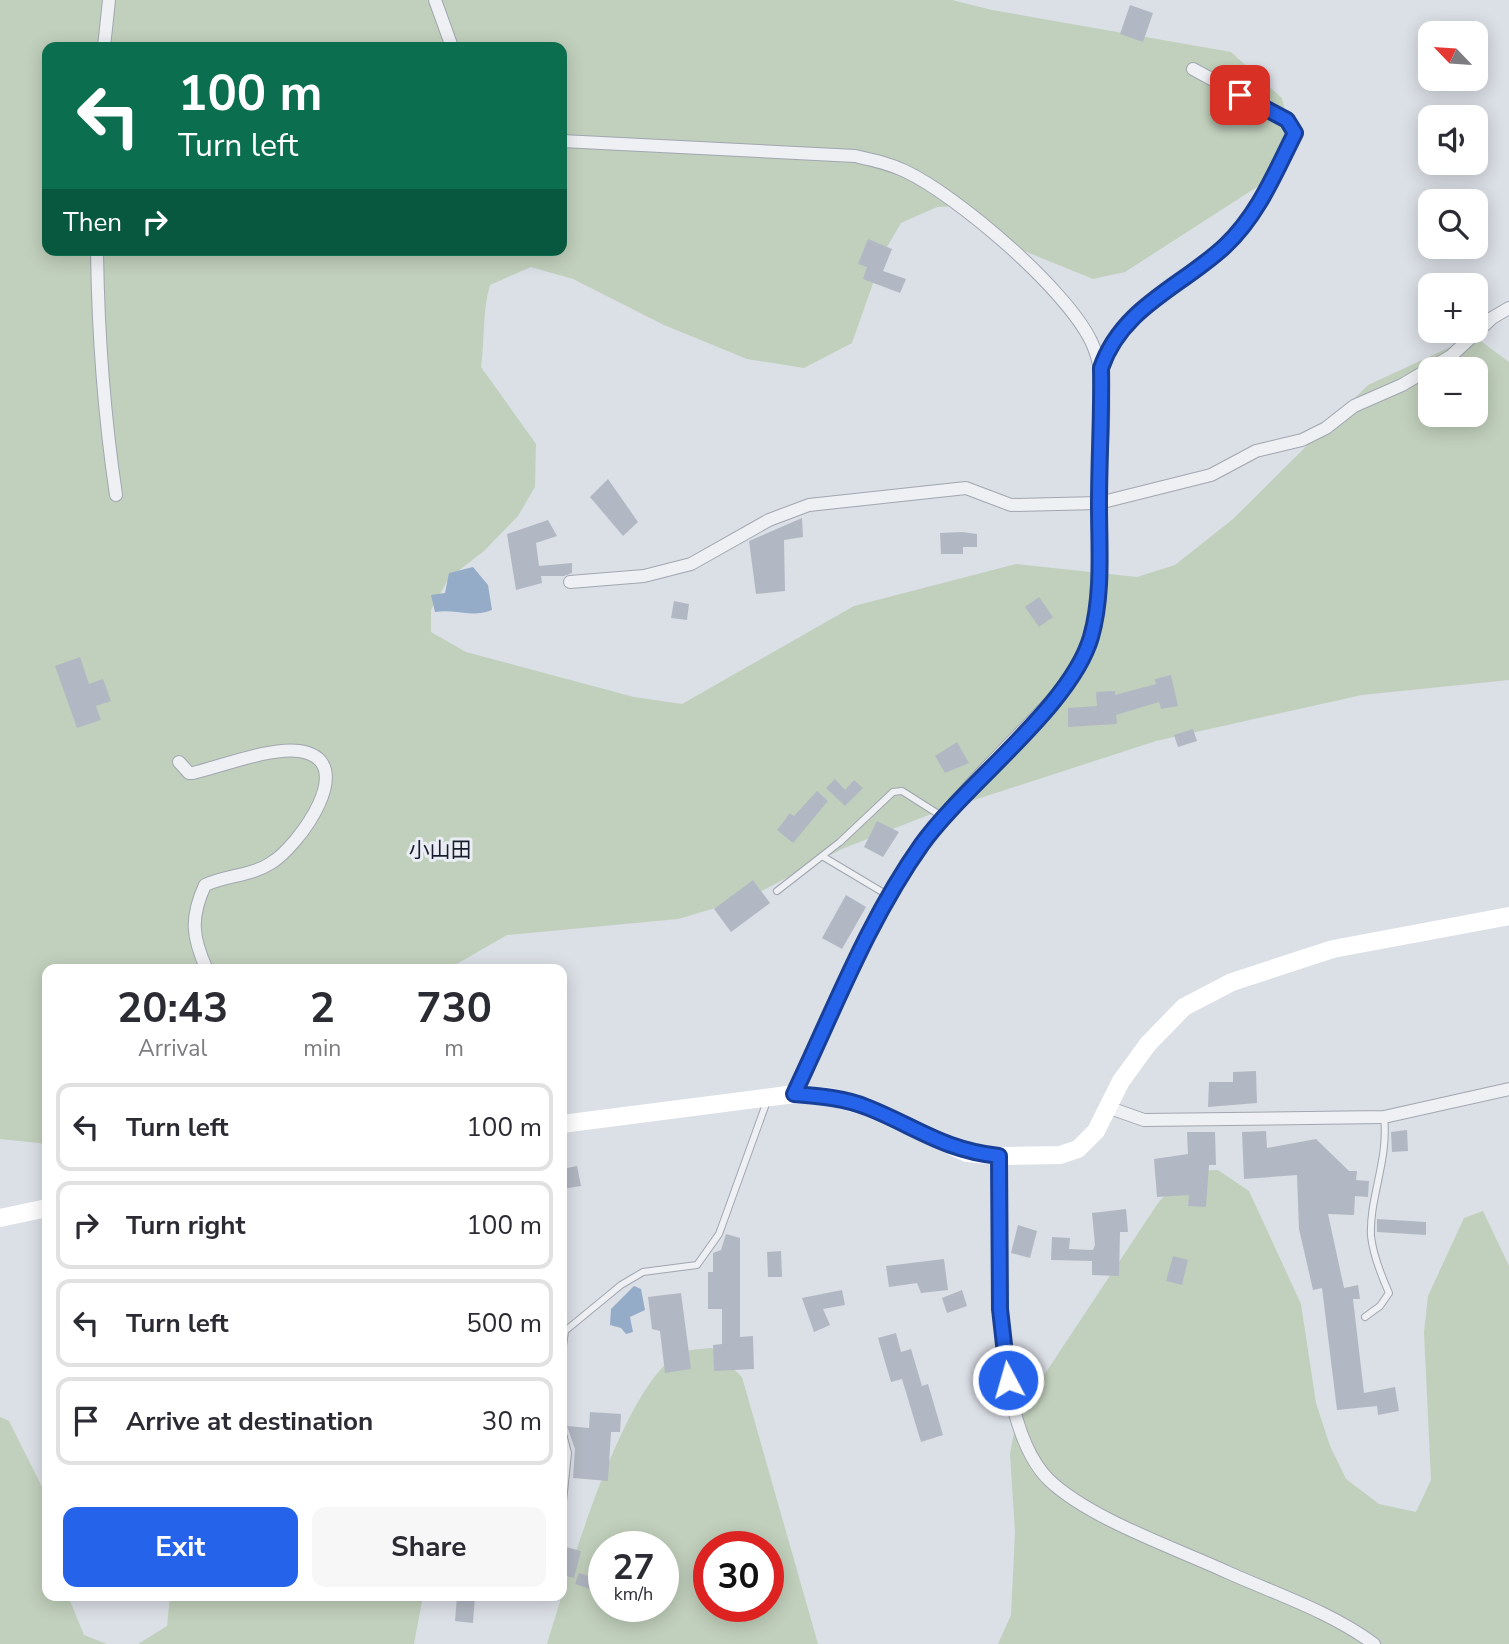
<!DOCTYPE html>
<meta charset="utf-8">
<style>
:root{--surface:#fff;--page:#f7f7f7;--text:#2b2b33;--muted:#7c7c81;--line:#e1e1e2;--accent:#2563eb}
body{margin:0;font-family:"Nunito Sans","Noto Sans JP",sans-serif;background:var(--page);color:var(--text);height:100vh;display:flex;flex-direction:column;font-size:26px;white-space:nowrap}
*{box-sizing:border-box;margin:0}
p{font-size:23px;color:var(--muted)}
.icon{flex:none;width:38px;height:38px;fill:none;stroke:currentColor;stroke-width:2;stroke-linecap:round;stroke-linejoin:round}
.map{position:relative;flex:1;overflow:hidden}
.side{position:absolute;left:42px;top:964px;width:525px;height:637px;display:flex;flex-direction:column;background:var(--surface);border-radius:14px;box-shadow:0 4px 18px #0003}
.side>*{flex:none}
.banner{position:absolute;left:42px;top:42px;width:525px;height:214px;border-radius:14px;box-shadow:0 4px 18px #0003;background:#0b6e4f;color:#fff;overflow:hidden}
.needle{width:46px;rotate:295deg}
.tools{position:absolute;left:1418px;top:21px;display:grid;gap:14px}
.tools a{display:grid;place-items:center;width:70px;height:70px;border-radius:14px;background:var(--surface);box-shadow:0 4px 18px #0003;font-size:35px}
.speed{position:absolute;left:588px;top:1531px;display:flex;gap:14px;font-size:35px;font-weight:700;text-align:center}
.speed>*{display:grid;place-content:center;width:91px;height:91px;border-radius:50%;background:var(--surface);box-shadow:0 4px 18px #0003;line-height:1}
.speed small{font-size:18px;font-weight:400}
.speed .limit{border:10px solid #d22;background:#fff;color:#111}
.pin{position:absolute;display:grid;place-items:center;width:60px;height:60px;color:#fff;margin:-30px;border-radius:14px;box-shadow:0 4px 10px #0006}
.me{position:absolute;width:77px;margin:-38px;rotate:354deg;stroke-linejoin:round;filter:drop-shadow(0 0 5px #0008)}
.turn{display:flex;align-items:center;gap:24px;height:147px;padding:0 21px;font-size:32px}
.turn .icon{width:91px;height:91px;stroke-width:2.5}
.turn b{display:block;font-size:49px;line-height:60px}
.then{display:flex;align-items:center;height:66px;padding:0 21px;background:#0003;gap:14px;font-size:26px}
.eta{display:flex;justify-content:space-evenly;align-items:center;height:119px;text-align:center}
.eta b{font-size:42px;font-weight:700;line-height:49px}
.cta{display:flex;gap:14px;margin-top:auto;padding:14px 21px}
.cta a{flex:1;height:80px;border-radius:14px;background:var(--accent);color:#fff;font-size:28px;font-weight:700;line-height:80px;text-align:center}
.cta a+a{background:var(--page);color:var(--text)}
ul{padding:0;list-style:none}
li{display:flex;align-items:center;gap:21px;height:88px;margin:0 14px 10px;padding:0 7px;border:4px solid var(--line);border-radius:14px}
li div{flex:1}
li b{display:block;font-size:26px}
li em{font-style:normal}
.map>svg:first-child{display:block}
.green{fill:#c1d0bc;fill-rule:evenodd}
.water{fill:#95acc8}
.building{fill:#b2b8c3}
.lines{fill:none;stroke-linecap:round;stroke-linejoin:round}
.lane-casing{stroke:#a1a6b0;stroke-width:8}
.street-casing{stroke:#a1a6b0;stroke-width:14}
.lane{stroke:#eef0f4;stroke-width:6}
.street{stroke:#eef0f4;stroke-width:12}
.secondary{stroke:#fff;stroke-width:18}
.route-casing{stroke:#184099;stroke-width:18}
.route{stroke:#2563eb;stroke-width:12}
.labels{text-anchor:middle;stroke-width:6;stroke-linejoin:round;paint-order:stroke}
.quarter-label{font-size:21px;fill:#181e2d;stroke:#eaeef4}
</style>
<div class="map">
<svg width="1509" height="1644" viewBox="0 0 1509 1644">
<rect width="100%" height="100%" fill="#dbdfe6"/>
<path class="green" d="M 0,0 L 952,0 L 992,10 L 1231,52 L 1282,98 L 1289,130 L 1288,148 L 1260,185 L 1125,272 L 1093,279 L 1017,248 L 959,206 L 937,207 L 901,223 L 884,252 L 852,343 L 804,368 L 747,359 L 664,325 L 573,279 L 531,267 L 490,285 C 482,312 485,339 481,367 L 536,444 L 535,487 L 518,516 L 484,551 L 449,578 L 431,610 L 431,632 L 466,652 L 634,697 L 682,704 L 854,606 L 1016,564 L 1137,577 L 1175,565 L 1233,519 L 1368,385 L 1474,336 L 1509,362 L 1509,680 L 1362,695 L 1156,741 L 931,814 L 842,849 L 746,899 L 678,919 L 507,935 L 448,969 L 47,970 L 47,1144 L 0,1139 ZM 47,47 L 562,47 L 562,250 L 47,250 ZM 1430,369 L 1475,369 L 1475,415 L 1430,415 Z
M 1218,1170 L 1249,1191 L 1301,1304 L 1316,1403 L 1330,1446 L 1346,1479 L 1379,1504 L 1416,1512 L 1431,1480 L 1424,1332 L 1428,1296 L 1464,1218 L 1483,1211 L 1509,1266 L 1509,1644 L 998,1644 L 1011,1615 L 1015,1532 L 1010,1454 L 1017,1416 L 1158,1203 L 1186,1171 Z
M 712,1348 L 742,1377 L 818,1644 L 547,1644 C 568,1576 620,1395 675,1356 C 684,1349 701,1349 712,1348 ZM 604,1547 L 663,1547 L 663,1606 L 604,1606 ZM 709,1547 L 768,1547 L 768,1606 L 709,1606 Z
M 0,1417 L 9,1421 L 47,1497 L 47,1596 L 68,1596 L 84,1635 L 107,1644 L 0,1644 Z
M 170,1596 L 423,1596 L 414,1644 L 138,1644 L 167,1626 Z"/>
<path class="water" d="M 473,567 L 488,585 L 492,610 C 471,618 456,609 435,612 L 431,595 L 445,593 L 449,573 Z
M 634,1286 L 641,1289 L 645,1310 L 630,1317 L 633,1332 L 626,1334 L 621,1328 L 610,1325 L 611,1309 Z"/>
<path class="building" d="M 1130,5 L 1153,13 L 1143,42 L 1120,34 Z
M 868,239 L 892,249 L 883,271 L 906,279 L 900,293 L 863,279 L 867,267 L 858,264 Z
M 608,479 L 638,522 L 623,536 L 590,497 Z
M 802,518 L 803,537 L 784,540 L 785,591 L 756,594 L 749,541 Z
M 548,520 L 557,536 L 536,543 L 539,566 L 572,563 L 572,573 L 564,576 L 541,576 L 542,583 L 516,590 L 507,534 Z
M 962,532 L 977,534 L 977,547 L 963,547 L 963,554 L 941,554 L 940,533 Z
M 1039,597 L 1053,617 L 1039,627 L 1025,607 Z
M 674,601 L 689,604 L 687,620 L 671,618 Z
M 80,657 L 89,684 L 103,679 L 111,701 L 96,706 L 101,720 L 77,728 L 55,666 Z
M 1171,675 L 1178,706 L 1161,709 L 1159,702 L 1116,715 L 1117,724 L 1068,727 L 1068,708 L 1097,706 L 1096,692 L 1115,691 L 1115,695 L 1156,684 L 1155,679 Z
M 1193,729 L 1197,741 L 1178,747 L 1174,735 Z
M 957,742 L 969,763 L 945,773 L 935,756 Z
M 835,779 L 845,790 L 854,780 L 863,788 L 845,806 L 826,788 Z
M 817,791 L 828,801 L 793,843 L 777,830 L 790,813 L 794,816 Z
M 877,821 L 899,832 L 883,857 L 864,847 Z
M 753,880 L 770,903 L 731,932 L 714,909 Z
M 846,895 L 866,907 L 842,949 L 822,938 Z
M 1256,1071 L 1257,1103 L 1208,1107 L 1209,1082 L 1233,1082 L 1233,1072 Z
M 1407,1130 L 1408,1151 L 1392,1152 L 1391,1132 Z
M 1266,1131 L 1267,1148 L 1316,1139 L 1349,1171 L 1357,1171 L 1356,1180 L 1369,1181 L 1368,1197 L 1355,1196 L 1354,1215 L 1328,1214 L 1344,1288 L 1358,1285 L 1360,1299 L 1353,1299 L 1364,1393 L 1395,1387 L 1399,1411 L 1378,1415 L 1377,1406 L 1337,1410 L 1322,1288 L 1313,1290 L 1299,1229 L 1297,1175 L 1244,1179 L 1242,1132 Z
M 1187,1132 L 1215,1132 L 1216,1165 L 1209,1165 L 1206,1207 L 1188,1206 L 1189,1195 L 1157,1197 L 1154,1159 L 1188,1154 Z
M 577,1166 L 581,1186 L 562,1189 L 562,1169 Z
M 1126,1209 L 1128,1232 L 1120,1232 L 1119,1276 L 1092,1275 L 1092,1261 L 1051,1260 L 1052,1237 L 1070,1238 L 1069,1249 L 1093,1250 L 1095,1245 L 1092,1213 Z
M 1377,1219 L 1426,1222 L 1426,1235 L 1377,1232 Z
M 1018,1225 L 1037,1231 L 1030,1258 L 1011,1253 Z
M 726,1234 L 740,1238 L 740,1337 L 753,1336 L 754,1369 L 714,1371 L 713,1345 L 722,1344 L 722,1309 L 708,1309 L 708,1272 L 713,1272 L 713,1253 L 721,1250 Z
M 781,1251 L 782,1277 L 768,1277 L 767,1252 Z
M 1173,1256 L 1188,1260 L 1182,1285 L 1166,1281 Z
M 944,1259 L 948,1290 L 921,1293 L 917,1283 L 889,1287 L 886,1266 Z
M 842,1290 L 845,1305 L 823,1309 L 830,1325 L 814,1332 L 802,1298 Z
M 962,1290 L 967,1306 L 947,1313 L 942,1298 Z
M 681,1293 L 691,1369 L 665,1373 L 660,1331 L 652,1329 L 648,1297 Z
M 896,1333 L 901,1352 L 911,1349 L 922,1386 L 928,1384 L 943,1435 L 921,1442 L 902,1379 L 891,1382 L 878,1338 Z
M 590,1412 L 621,1414 L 620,1432 L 611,1432 L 608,1481 L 573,1478 L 575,1449 L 567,1426 L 589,1428 Z
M 562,1546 L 581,1551 L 574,1578 L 562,1575 Z
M 579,1573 L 604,1581 L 604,1594 L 575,1584 Z
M 457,1596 L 475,1596 L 473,1623 L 455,1621 Z"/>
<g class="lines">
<g class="lane-casing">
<path id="lane" d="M 822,856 L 889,896
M 777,891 L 840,842 L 893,792 L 902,791 L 943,817
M 1365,1317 L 1380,1306 L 1389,1293 C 1381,1275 1373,1255 1371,1236 C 1369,1198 1389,1160 1384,1117
M 562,1354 L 565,1331 L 621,1285 L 643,1272 L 697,1265 L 719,1234 L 767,1101
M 562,1430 L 568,1453 L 562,1511"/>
</g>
<g class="street-casing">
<path id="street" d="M 435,0 L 452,47
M 104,47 L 109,0
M 562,141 L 855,156 C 873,160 888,163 905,171 C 958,196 1066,289 1091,341 C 1112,383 1100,453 1099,499 C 1098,544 1103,592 1091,636 C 1087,652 1079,666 1071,679 C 1022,735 963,785 921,846 C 868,923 834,1010 795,1094
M 97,250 C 98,333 104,414 116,495
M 1101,368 C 1123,305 1181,288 1225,246 C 1258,215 1275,174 1295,133 L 1287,120 L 1193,69
M 570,582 L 644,576 L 691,564 L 769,520 L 809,505 L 966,488 L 1011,505 L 1099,503 L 1211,475 L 1256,451 L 1302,440 L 1326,428 L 1354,406 L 1402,385 L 1451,356 L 1492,318 L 1509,308
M 179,762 L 189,773 L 193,773 C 222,766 271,747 299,751 C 362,760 298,847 271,863 C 251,876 227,875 205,885 C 190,918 192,937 207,970
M 1107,1107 L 1144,1120 L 1384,1117 L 1509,1089
M 999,1156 C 1000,1238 988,1420 1049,1480 C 1090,1519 1175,1548 1227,1572 C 1276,1594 1331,1612 1374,1644"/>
</g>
<use href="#lane" class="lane"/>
<use href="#street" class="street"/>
<path class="secondary" d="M 562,1124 L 795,1094 L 831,1097 L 867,1107 L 967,1153 L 999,1156 L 1060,1155 L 1078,1149 L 1096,1131 L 1121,1081 L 1148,1044 L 1184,1007 L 1232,982 L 1333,949 L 1509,916
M 0,1218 L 47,1208"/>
</g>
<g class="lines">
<g class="route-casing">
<path id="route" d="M 1008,1380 L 1000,1309 L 999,1156 C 944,1150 918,1128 869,1108 C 845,1098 820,1096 794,1094 C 834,1010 868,920 922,844 C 967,782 1071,706 1091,637 C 1103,595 1099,548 1099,505 C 1099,459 1102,413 1101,368 C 1122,307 1181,287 1225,246 C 1258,215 1275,173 1295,133 L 1287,120 L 1240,95"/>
</g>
<use href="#route" class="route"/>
</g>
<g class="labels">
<g class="quarter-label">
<text x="440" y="857">小山田</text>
</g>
</g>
</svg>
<div class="tools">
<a><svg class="needle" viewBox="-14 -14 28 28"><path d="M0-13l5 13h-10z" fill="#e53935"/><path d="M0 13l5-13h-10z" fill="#7c7c81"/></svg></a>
<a><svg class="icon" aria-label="sound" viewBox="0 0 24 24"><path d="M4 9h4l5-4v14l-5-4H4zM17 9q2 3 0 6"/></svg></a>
<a><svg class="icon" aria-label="search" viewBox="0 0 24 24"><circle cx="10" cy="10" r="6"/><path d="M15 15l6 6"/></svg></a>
<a>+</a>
<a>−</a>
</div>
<div class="speed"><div>27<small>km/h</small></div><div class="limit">30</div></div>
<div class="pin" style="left:1240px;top:95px;background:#d93025"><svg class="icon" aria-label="arrive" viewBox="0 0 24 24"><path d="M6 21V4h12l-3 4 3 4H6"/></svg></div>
<svg class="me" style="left:1008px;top:1380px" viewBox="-20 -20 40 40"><circle r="17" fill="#2563eb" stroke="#fff" stroke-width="3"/><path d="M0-11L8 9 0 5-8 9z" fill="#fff"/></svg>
<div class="banner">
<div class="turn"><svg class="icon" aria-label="left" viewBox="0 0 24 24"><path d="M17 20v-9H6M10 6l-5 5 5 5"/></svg><div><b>100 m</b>Turn left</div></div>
<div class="then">Then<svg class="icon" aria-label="right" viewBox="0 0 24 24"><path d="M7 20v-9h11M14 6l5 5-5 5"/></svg></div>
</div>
<section class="side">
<div class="eta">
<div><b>20:43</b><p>Arrival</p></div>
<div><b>2</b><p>min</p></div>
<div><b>730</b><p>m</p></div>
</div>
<ul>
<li><svg class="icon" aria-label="left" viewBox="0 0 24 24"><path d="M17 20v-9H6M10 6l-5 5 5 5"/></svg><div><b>Turn left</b></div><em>100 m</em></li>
<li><svg class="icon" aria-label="right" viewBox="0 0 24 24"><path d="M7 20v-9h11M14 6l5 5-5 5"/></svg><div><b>Turn right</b></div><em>100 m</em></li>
<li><svg class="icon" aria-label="left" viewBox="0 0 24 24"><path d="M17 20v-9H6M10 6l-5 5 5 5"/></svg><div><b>Turn left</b></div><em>500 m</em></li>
<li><svg class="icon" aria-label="arrive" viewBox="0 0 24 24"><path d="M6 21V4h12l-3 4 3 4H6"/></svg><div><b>Arrive at destination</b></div><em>30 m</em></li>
</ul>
<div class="cta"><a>Exit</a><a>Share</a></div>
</section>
</div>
